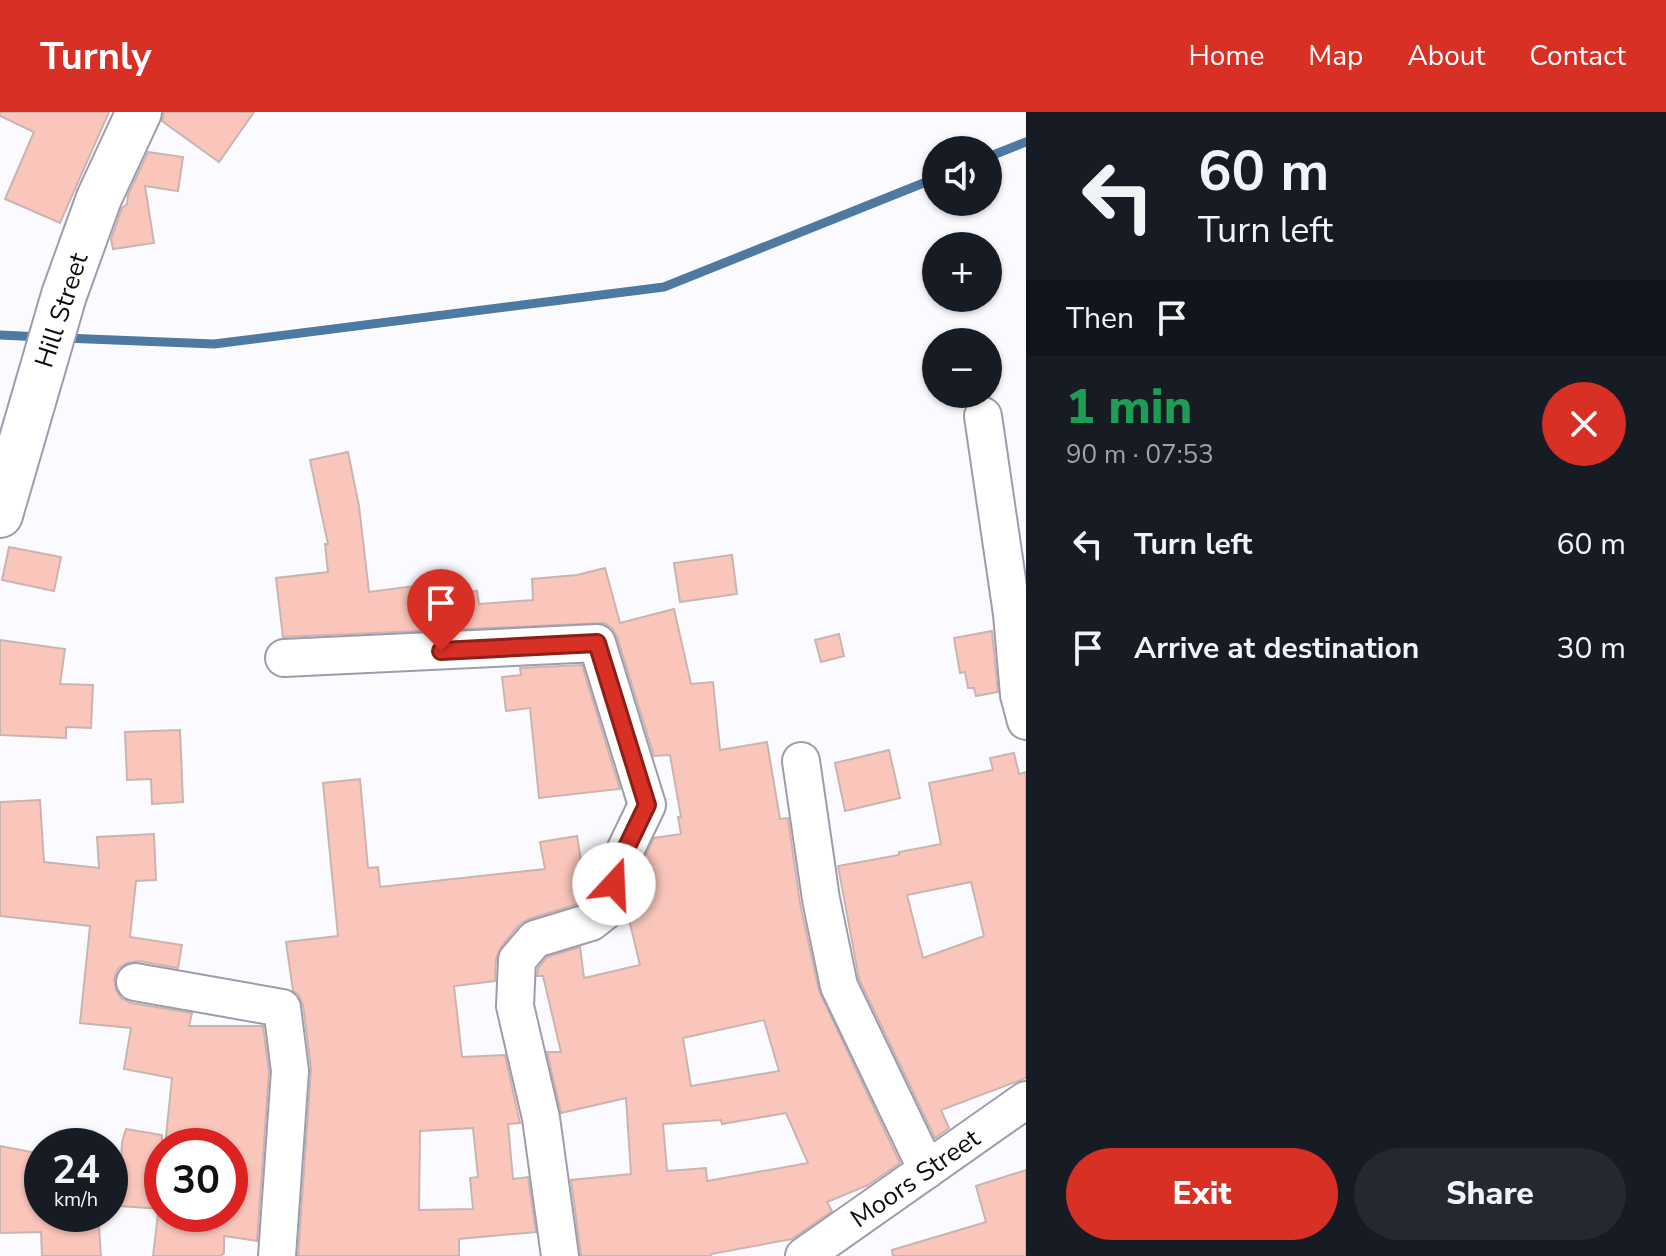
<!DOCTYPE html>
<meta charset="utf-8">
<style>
:root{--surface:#171b24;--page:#242831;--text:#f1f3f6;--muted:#9ea1a6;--accent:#d93025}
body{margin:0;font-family:"Nunito Sans",sans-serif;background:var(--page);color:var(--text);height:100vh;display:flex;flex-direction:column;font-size:30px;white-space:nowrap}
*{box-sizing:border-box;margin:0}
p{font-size:26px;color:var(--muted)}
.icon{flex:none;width:44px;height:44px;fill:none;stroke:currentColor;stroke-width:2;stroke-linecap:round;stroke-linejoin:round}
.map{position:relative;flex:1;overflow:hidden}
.panel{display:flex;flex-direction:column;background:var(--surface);width:640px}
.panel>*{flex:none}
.guide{background:#171b24;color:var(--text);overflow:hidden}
.fabs{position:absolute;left:922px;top:24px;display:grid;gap:16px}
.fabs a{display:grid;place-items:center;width:80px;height:80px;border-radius:50%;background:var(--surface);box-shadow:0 2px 6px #0004;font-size:40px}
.speed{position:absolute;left:24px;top:1016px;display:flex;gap:16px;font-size:40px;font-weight:700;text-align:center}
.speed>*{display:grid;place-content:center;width:104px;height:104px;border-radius:50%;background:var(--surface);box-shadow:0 2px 6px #0004;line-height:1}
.speed small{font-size:20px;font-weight:400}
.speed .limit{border:12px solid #d22;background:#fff;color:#111}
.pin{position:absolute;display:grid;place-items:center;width:68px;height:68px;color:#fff;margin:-82px -34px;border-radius:50% 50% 50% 0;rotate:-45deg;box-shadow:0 0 8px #0007}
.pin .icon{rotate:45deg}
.me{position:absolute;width:88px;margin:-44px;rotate:20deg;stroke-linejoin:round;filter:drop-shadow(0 0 6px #0008)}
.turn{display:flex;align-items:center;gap:28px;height:168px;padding:0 40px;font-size:36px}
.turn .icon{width:104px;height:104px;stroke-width:2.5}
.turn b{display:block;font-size:56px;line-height:68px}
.then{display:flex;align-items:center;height:76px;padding:0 40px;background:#0003;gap:16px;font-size:30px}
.round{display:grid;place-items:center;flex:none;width:84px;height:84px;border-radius:42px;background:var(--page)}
.summary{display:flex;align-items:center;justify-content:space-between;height:136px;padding:0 40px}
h1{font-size:48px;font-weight:800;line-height:60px;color:#1e9e55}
.button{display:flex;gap:16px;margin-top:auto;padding:16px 40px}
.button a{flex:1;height:92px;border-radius:48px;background:var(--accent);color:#fff;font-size:32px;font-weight:800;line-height:92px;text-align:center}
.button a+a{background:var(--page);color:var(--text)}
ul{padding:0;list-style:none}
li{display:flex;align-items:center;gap:24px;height:104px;padding:0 40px}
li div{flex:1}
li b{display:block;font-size:30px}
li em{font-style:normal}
header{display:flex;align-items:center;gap:48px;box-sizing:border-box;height:112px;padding:0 40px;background:var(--accent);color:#fff}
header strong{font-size:38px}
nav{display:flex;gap:44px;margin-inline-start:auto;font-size:28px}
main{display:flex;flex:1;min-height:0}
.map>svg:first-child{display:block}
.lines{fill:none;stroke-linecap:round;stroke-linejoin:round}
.stream{stroke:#4e79a0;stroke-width:9}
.building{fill:#fac6bc;stroke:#cab4af;stroke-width:2;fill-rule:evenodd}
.street-casing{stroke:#9e9bae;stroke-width:40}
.secondary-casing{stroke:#9e9bae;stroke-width:48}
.street{stroke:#fff;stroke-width:36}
.secondary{stroke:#fff;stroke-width:44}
.route-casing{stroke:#8d1f18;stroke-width:20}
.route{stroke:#d93025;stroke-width:14}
.labels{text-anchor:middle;stroke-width:6;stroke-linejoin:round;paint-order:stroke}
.street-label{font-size:26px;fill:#0c0b11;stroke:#fff}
</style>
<header>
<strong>Turnly</strong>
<nav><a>Home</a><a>Map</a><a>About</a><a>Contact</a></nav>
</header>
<main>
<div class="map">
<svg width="1026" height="1144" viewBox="0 0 1026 1144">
<rect width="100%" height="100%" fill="#fbfbff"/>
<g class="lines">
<path class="stream" d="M 988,45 L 1026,30
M 0,223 L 41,225
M 64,226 L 214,232 L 664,175 L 936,66"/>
</g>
<path class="building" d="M 0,0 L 109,0 L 60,111 L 5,87 L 34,20 L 0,4 Z
M 164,0 L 254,0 L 219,50 L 162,9 Z
M 148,40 L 183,45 L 178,79 L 145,74 L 154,131 L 113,137 L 111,127 L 122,96 L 127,92 L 128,83 Z
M 348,340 L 359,394 L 369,480 L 422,473 L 424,487 L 477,479 L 479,492 L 533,488 L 532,467 L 577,463 L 605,456 L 620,511 L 674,497 L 691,572 L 713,570 L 720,638 L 767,630 L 780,707 L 788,706 L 800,791 L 819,879 L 900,1051 L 868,1073 L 827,1090 L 832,1099 L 792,1127 L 711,1142 L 711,1144 L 581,1144 L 571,1068 L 631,1062 L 626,986 L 561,1001 L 547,940 L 561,940 L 543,864 L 537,864 L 538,856 L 547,845 L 580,835 L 584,866 L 640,853 L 627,799 L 632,782 L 648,778 L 643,749 L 654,726 L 681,722 L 678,705 L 681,705 L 670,643 L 654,644 L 617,525 L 612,516 L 604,511 L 283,525 L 276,466 L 328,460 L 325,432 L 328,432 L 310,348 ZM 764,908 L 779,959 L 691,974 L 683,926 ZM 786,1001 L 808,1051 L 707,1069 L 706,1056 L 667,1059 L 663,1012 L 721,1008 L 722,1012 Z
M 9,435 L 61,445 L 54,479 L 2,468 Z
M 732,443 L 737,482 L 680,490 L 674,451 Z
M 992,519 L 998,580 L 976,584 L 974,576 L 968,576 L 965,560 L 960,561 L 954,526 Z
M 839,522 L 844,544 L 821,550 L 815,528 Z
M 0,528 L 65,537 L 60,572 L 93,573 L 91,616 L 66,615 L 66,626 L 0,623 Z
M 582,553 L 620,677 L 539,686 L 530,596 L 506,599 L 502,565 L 521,563 L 520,556 Z
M 180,618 L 183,690 L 152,692 L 151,667 L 127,668 L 125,620 Z
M 889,638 L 900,686 L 845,699 L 835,651 Z
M 1014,641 L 1019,662 L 1026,660 L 1026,966 L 941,998 L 949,1016 L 935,1026 L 859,867 L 838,754 L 899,743 L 899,740 L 941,732 L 929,671 L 993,658 L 990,646 ZM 971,770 L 984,824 L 923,846 L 907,783 Z
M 360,667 L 368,756 L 378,755 L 380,775 L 545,757 L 540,730 L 577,724 L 587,786 L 581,791 L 529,807 L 519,813 L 501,835 L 496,847 L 495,869 L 454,874 L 462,945 L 505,943 L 520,1011 L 508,1012 L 513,1067 L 528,1065 L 536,1120 L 459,1127 L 459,1144 L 298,1144 L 311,957 L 303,893 L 298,882 L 293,879 L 286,830 L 338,824 L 323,671 ZM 473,1016 L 478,1065 L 470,1066 L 473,1097 L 419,1098 L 420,1019 Z
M 40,688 L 44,750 L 99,756 L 97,725 L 154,722 L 156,768 L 136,769 L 130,825 L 182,833 L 178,856 L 139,849 L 127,851 L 118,857 L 114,867 L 116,878 L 121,886 L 131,891 L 192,901 L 189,914 L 263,914 L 269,960 L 257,1129 L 224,1124 L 224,1141 L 221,1144 L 153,1144 L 158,1102 L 230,1102 L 230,1034 L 165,1034 L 172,966 L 124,957 L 131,916 L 80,911 L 90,814 L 0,804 L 0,690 Z
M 126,1017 L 162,1023 L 162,1097 L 119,1094 L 122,1030 Z
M 0,1034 L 42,1042 L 42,1102 L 72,1102 L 73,1117 L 99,1115 L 101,1144 L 42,1144 L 41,1120 L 0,1121 Z
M 1026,1058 L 1026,1144 L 893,1144 L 892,1138 L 986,1110 L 976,1074 Z"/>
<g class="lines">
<g class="street-casing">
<path id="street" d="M 983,304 L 1012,502 L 1019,583 L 1026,609
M 284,546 L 597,531 L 647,693 L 622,745 L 605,799 L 591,810 L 535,827 L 517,848 L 515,894 L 541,1006 L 560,1144
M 801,649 L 821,787 L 839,874 L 927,1058
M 135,870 L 282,896 L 290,959 L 277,1144
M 804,1144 L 1026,988"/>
</g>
<g class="secondary-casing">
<path id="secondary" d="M 0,403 L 64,183 L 99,86 L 139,0"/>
</g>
<use href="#street" class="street"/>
<use href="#secondary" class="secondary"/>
</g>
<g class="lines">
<g class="route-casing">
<path id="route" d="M 441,539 L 597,531 L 647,693 L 622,745 L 614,772"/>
</g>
<use href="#route" class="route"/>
</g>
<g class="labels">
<g class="street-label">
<text transform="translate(61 198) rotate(-72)" y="9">Hill Street</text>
<text transform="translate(915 1066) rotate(-35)" y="9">Moors Street</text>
</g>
</g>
</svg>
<div class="fabs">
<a><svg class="icon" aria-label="sound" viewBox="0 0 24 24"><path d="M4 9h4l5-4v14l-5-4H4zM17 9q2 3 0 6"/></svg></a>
<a>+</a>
<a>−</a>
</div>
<div class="speed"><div>24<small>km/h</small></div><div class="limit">30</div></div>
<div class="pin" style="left:441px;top:539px;background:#d93025"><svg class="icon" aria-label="arrive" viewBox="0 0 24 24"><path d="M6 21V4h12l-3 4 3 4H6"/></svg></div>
<svg class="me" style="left:614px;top:772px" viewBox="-20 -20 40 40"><circle r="19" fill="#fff"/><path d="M0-13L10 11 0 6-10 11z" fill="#d93025"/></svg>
</div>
<section class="panel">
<div class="guide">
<div class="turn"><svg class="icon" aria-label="left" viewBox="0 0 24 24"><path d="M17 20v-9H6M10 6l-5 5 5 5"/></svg><div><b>60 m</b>Turn left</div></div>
<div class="then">Then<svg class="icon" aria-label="arrive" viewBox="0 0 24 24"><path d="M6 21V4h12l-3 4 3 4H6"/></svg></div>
</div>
<div class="summary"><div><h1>1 min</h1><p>90 m · 07:53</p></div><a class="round" style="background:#d93025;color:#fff"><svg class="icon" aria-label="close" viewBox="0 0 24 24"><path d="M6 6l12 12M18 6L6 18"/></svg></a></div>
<ul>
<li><svg class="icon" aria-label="left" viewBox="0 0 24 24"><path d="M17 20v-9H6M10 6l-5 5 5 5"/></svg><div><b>Turn left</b></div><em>60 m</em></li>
<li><svg class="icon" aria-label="arrive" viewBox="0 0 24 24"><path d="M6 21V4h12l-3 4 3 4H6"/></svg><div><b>Arrive at destination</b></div><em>30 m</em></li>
</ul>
<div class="button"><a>Exit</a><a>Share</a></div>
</section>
</main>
